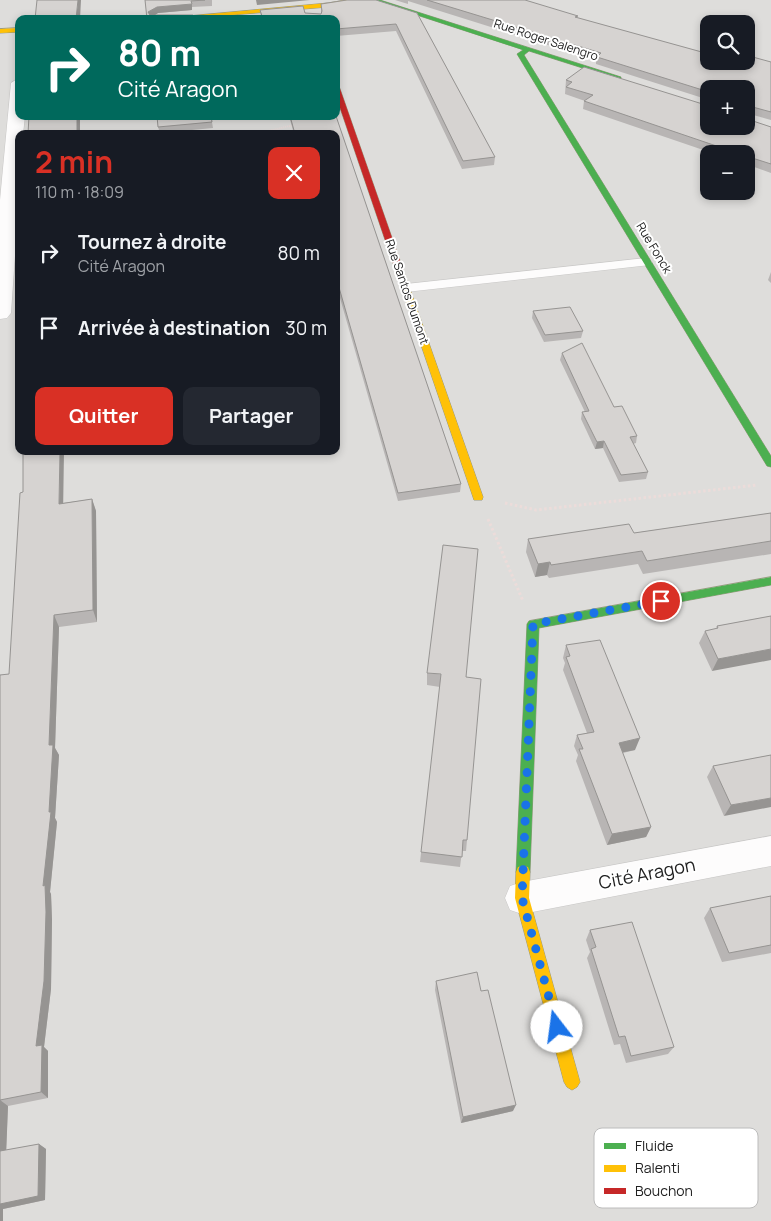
<!DOCTYPE html>
<html lang="fr">
<meta charset="utf-8">
<style>
:root{--surface:#171b24;--page:#242831;--text:#f1f3f6;--muted:#9ea1a6;--accent:#d93025}
body{margin:0;font-family:Manrope,sans-serif;background:var(--page);color:var(--text);height:100vh;display:flex;flex-direction:column;font-size:19px;white-space:nowrap}
*{box-sizing:border-box;margin:0}
p{font-size:16px;color:var(--muted)}
.icon{flex:none;width:28px;height:28px;fill:none;stroke:currentColor;stroke-width:2;stroke-linecap:round;stroke-linejoin:round}
.map{position:relative;flex:1;overflow:hidden}
.panel{position:absolute;left:15px;top:130px;width:325px;height:325px;display:flex;flex-direction:column;background:var(--surface);border-radius:10px;box-shadow:0 2px 8px #0003}
.panel>*{flex:none}
.banner{position:absolute;left:15px;top:15px;width:325px;height:105px;border-radius:10px;box-shadow:0 2px 8px #0003;background:#00695c;color:#fff;overflow:hidden}
.tools{position:absolute;left:700px;top:15px;display:grid;gap:10px}
.tools a{display:grid;place-items:center;width:55px;height:55px;border-radius:10px;background:var(--surface);box-shadow:0 2px 8px #0003;font-size:25px}
.pin{position:absolute;display:grid;place-items:center;width:42px;height:42px;color:#fff;margin:-21px;border:2px solid #fff;border-radius:50%;box-shadow:0 1px 5px #0007}
.me{position:absolute;width:55px;margin:-28px;rotate:345deg;stroke-linejoin:round;filter:drop-shadow(0 0 4px #0008)}
.turn{display:flex;align-items:center;gap:18px;height:105px;padding:0 20px;font-size:22px}
.turn .icon{width:65px;height:65px;stroke-width:2.5}
.turn b{display:block;font-size:35px;line-height:42px}
.round{display:grid;place-items:center;flex:none;width:52px;height:52px;border-radius:10px;background:var(--page)}
.headline{display:flex;align-items:center;justify-content:space-between;height:85px;padding:0 20px}
h1{font-size:30px;font-weight:700;line-height:38px;color:var(--accent)}
.cta{display:flex;gap:10px;margin-top:auto;padding:10px 20px}
.cta a{flex:1;height:58px;border-radius:10px;background:var(--accent);color:#fff;font-size:20px;font-weight:700;line-height:58px;text-align:center}
.cta a+a{background:var(--page);color:var(--text)}
ul{padding:0;list-style:none}
li{display:flex;align-items:center;gap:15px;height:75px;padding:0 20px}
li div{flex:1}
li b{display:block;font-size:19px}
li em{font-style:normal}
.map>svg:first-child{display:block}
.residential{fill:#dedddb;fill-rule:evenodd}
.lines{fill:none;stroke-linecap:round;stroke-linejoin:round}
.lane-casing{stroke:#c8c7c6;stroke-width:1}
.street-casing{stroke:#c8c7c6;stroke-width:1}
.fast-casing{stroke:#999a80;stroke-width:1}
.slow-casing{stroke:#999a80;stroke-width:1}
.jam-casing{stroke:#999a80;stroke-width:1}
.path-far1{stroke:#ecdcda;stroke-width:2;stroke-dasharray:1 1;stroke-linecap:butt}
.path{stroke:#ecdcda;stroke-width:3;stroke-dasharray:2.5 2.5;stroke-linecap:butt}
.lane{fill:#fdfcfc;fill-rule:evenodd}
.street{fill:#fdfcfc;fill-rule:evenodd}
.fast{fill:#4caf50;fill-rule:evenodd}
.slow{fill:#ffc107;fill-rule:evenodd}
.jam{fill:#c62828;fill-rule:evenodd}
.wall{fill:#b8b5b4}
.shaded-wall{fill:#969492}
.building{fill:#d6d3d1;stroke:#969492}
.route{stroke:#1a73e8;stroke-width:9;stroke-dasharray:0 16.2}
.labels{text-anchor:middle;stroke-width:4;stroke-linejoin:round;paint-order:stroke}
.far-street-label{font-size:12px;fill:#212121;stroke:#fff}
.near-street-label{font-size:18px;fill:#212121;stroke:#fff}
.key{fill:#fff;stroke:#bcbcbc;stroke-width:1}
.key-label{font-size:14px;fill:#212121}
</style>
<div class="map">
<svg width="771" height="1221" viewBox="0 0 771 1221">
<rect width="100%" height="100%" fill="#efedea"/>
<path class="residential" d="M 0,0 L 771,0 L 771,1221 L 0,1221 ZM 19,19 L 336,19 L 336,116 L 19,116 ZM 709,24 L 746,24 L 746,61 L 709,61 ZM 709,89 L 746,89 L 746,126 L 709,126 ZM 19,134 L 336,134 L 336,451 L 19,451 ZM 709,154 L 746,154 L 746,191 L 709,191 Z"/>
<g class="lines">
<g class="lane-casing">
<path id="lane" d="M 646,258 L 652,262 L 650,265 L 406,292 L 399,288 L 406,284 Z"/>
</g>
<g class="street-casing">
<path id="street" d="M 19,78 L 19,116 L 25,116 L 23,134 L 19,134 L 19,199 L 11,313 L 7,318 L 0,319 L 0,200 L 11,83 Z
M 771,836 L 771,866 L 522,914 L 510,910 L 505,898 L 510,886 L 522,882 Z"/>
</g>
<g class="fast-casing">
<path id="fast" d="M 371,0 L 380,0 L 621,77 L 621,79 L 617,79 L 529,51 L 524,55 L 771,456 L 771,467 L 767,466 L 517,54 L 523,50 Z
M 771,577 L 771,585 L 539,628 L 530,872 L 528,877 L 523,878 L 518,877 L 516,872 L 527,624 L 529,621 Z"/>
</g>
<g class="slow-casing">
<path id="slow" d="M 346,0 L 359,0 L 328,7 L 183,19 L 155,19 L 328,3 Z
M 19,28 L 19,32 L 0,33 L 0,29 Z
M 397,270 L 400,270 L 404,272 L 483,497 L 482,500 L 474,500 L 473,497 L 396,272 Z
M 523,866 L 528,867 L 530,872 L 529,898 L 580,1082 L 577,1087 L 572,1090 L 567,1087 L 564,1082 L 515,898 L 516,872 L 518,867 Z"/>
</g>
<g class="jam-casing">
<path id="jam" d="M 336,84 L 339,86 L 404,272 L 403,274 L 400,274 L 396,272 L 336,96 Z"/>
</g>
<path class="path-far1" d="M 256,134 L 294,125"/>
<path class="path" d="M 505,503 L 536,510 L 757,485
M 488,519 L 523,601"/>
<use href="#lane" class="lane"/>
<use href="#street" class="street"/>
<use href="#fast" class="fast"/>
<use href="#slow" class="slow"/>
<use href="#jam" class="jam"/>
</g>
<path class="wall" d="M 145,0 L 212,0 L 212,6 L 192,7 L 192,10 L 158,13 L 147,19 Z
M 395,0 L 525,0 L 577,18 L 740,63 L 771,62 L 771,120 L 746,113 L 747,119 L 771,127 L 771,173 L 746,164 L 746,154 L 715,154 L 583,109 L 584,101 L 585,101 L 565,94 L 566,80 L 746,126 L 709,89 L 709,100 L 596,64 L 596,60 L 408,1 L 408,4 Z
M 321,4 L 417,13 L 495,157 L 494,165 L 462,169 L 396,31 L 336,36 L 336,19 L 261,19 L 261,17 L 260,10 L 321,14 Z
M 211,116 L 213,128 L 160,133 L 158,127 Z
M 289,116 L 336,116 L 461,484 L 460,492 L 398,501 L 336,284 L 336,134 L 294,134 Z
M 771,272 L 771,283 L 768,280 Z
M 533,311 L 583,331 L 581,338 L 544,342 L 532,318 Z
M 562,353 L 614,407 L 637,436 L 636,443 L 633,444 L 648,472 L 646,479 L 619,482 L 603,448 L 595,449 L 581,419 L 582,412 L 585,412 L 560,360 Z
M 92,499 L 96,511 L 97,622 L 59,627 L 55,748 L 59,755 L 55,818 L 57,822 L 50,892 L 51,894 L 52,920 L 51,989 L 44,1047 L 48,1051 L 48,1098 L 8,1106 L 6,1150 L 39,1144 L 46,1149 L 45,1200 L 3,1209 L 3,1221 L 0,1221 L 0,675 L 9,674 L 63,503 Z
M 771,513 L 771,554 L 643,574 L 638,564 L 549,578 L 547,575 L 535,577 L 526,552 L 528,539 L 634,533 Z
M 771,616 L 712,671 L 699,643 L 705,631 L 716,629 L 717,626 Z
M 566,645 L 635,750 L 623,753 L 651,827 L 646,837 L 607,845 L 576,761 L 578,755 L 574,746 L 577,735 L 587,733 L 563,670 L 565,663 L 563,658 Z
M 427,673 L 466,677 L 467,840 L 466,851 L 462,851 L 460,867 L 420,862 L 440,687 L 427,685 Z
M 771,755 L 724,816 L 707,777 L 713,766 Z
M 771,896 L 771,953 L 722,962 L 704,918 L 710,908 Z
M 590,930 L 674,1047 L 668,1054 L 626,1063 L 620,1044 L 614,1045 L 587,958 L 590,952 L 586,940 Z
M 436,981 L 481,991 L 513,1111 L 461,1123 L 435,990 Z"/>
<path class="shaded-wall" d="M 78,0 L 81,0 L 80,19 L 76,19 Z
M 256,0 L 310,0 L 257,5 Z
M 192,4 L 192,10 L 158,13 L 149,19 L 148,12 L 157,7 Z
M 77,116 L 80,116 L 80,134 L 77,134 Z
M 604,441 L 603,448 L 595,449 L 597,442 Z
M 60,451 L 64,451 L 63,516 L 59,504 Z
M 92,499 L 96,511 L 97,622 L 93,610 Z
M 550,562 L 547,575 L 535,577 L 538,564 Z
M 54,615 L 59,627 L 55,748 L 59,755 L 55,818 L 57,822 L 50,892 L 51,894 L 52,920 L 51,989 L 44,1047 L 48,1051 L 48,1098 L 41,1092 L 36,1046 L 43,886 L 49,812 L 49,745 Z
M 771,649 L 771,660 L 712,671 L 718,659 Z
M 640,738 L 635,750 L 614,754 L 619,743 Z
M 771,798 L 771,807 L 724,816 L 731,805 Z
M 651,827 L 646,837 L 607,845 L 612,834 Z
M 0,1100 L 8,1106 L 6,1157 L 0,1153 Z
M 516,1105 L 513,1111 L 461,1123 L 463,1117 Z
M 39,1144 L 46,1149 L 45,1200 L 3,1209 L 3,1221 L 0,1221 L 0,1204 Z"/>
<path class="building" d="M 37,0 L 78,0 L 76,19 L 35,19 Z
M 145,0 L 205,0 L 191,1 L 192,4 L 157,7 L 148,12 L 150,15 L 193,15 L 194,19 L 147,19 Z
M 347,0 L 376,0 L 417,13 L 495,157 L 463,161 L 396,24 L 336,29 L 336,19 L 263,19 L 260,10 L 303,6 L 305,13 L 321,14 L 322,11 L 321,4 Z
M 427,0 L 525,0 L 578,16 L 575,17 L 709,54 L 709,61 L 734,61 L 740,63 L 742,61 L 746,61 L 746,58 L 749,56 L 771,62 L 771,112 L 749,106 L 746,107 L 747,119 L 771,127 L 771,164 L 746,156 L 746,154 L 740,154 L 584,101 L 593,95 L 566,87 L 572,82 L 566,80 L 584,67 L 709,106 L 709,126 L 746,126 L 746,89 L 709,89 L 709,92 L 597,57 L 601,53 Z
M 29,116 L 77,116 L 77,134 L 28,134 Z
M 157,116 L 211,116 L 212,122 L 158,127 Z
M 290,116 L 336,116 L 461,484 L 398,493 L 336,277 L 336,134 L 295,134 Z
M 19,271 L 19,304 L 17,304 Z
M 570,307 L 583,331 L 545,335 L 533,311 Z
M 582,343 L 614,407 L 622,406 L 637,436 L 630,437 L 648,472 L 621,475 L 604,441 L 597,442 L 582,412 L 589,411 L 562,353 Z
M 23,451 L 60,451 L 59,504 L 92,499 L 93,610 L 54,615 L 49,745 L 53,745 L 49,812 L 51,812 L 43,886 L 45,885 L 46,912 L 44,981 L 36,1046 L 42,1045 L 41,1092 L 0,1100 L 0,1109 L 0,675 L 9,674 L 20,493 L 23,492 Z
M 771,513 L 771,541 L 647,561 L 642,551 L 551,565 L 550,562 L 538,564 L 528,539 L 629,524 L 634,533 Z
M 443,545 L 478,549 L 466,677 L 481,679 L 467,840 L 463,840 L 462,857 L 421,852 L 441,674 L 427,673 Z
M 771,616 L 771,649 L 718,659 L 705,631 L 718,628 L 717,626 Z
M 600,640 L 640,738 L 619,743 L 651,827 L 612,834 L 579,749 L 583,749 L 577,735 L 594,732 L 566,657 L 570,656 L 566,645 Z
M 771,755 L 771,798 L 731,805 L 713,766 Z
M 771,896 L 771,945 L 729,953 L 710,908 Z
M 632,922 L 674,1047 L 631,1056 L 625,1036 L 619,1037 L 591,949 L 596,947 L 590,930 Z
M 477,972 L 481,991 L 488,990 L 516,1105 L 463,1117 L 436,981 Z
M 39,1144 L 38,1196 L 0,1204 L 0,1151 Z"/>
<g class="lines">
<path class="route" d="M 557,1027 L 522,898 L 533,624 L 661,601"/>
</g>
<g class="labels">
<g class="far-street-label">
<text transform="translate(546 40) rotate(18)" y="4">Rue Roger Salengro</text>
<text transform="translate(654 248) rotate(59)" y="4">Rue Fonck</text>
<text transform="translate(407 292) rotate(71)" y="4">Rue Santos Dumont</text>
</g>
<g class="near-street-label">
<text transform="translate(647 874) rotate(-11)" y="6">Cité Aragon</text>
</g>
</g>
<rect x="594" y="1128" width="164" height="80" rx="8" class="key"/>
<rect x="604" y="1143" width="22" height="6" fill="#4caf50"/>
<rect x="604" y="1165" width="22" height="7" fill="#ffc107"/>
<rect x="604" y="1188" width="22" height="6" fill="#c62828"/>
<g class="key-label">
<text x="635" y="1151">Fluide</text>
<text x="635" y="1173">Ralenti</text>
<text x="635" y="1196">Bouchon</text>
</g>
</svg>
<div class="tools">
<a><svg class="icon" aria-label="search" viewBox="0 0 24 24"><circle cx="10" cy="10" r="6"/><path d="M15 15l6 6"/></svg></a>
<a>+</a>
<a>−</a>
</div>
<div class="pin" style="left:661px;top:601px;background:#d93025"><svg class="icon" aria-label="arrive" viewBox="0 0 24 24"><path d="M6 21V4h12l-3 4 3 4H6"/></svg></div>
<svg class="me" style="left:557px;top:1027px" viewBox="-20 -20 40 40"><circle r="19" fill="#fff"/><path d="M0-13L10 11 0 6-10 11z" fill="#1a73e8"/></svg>
<div class="banner">
<div class="turn"><svg class="icon" aria-label="right" viewBox="0 0 24 24"><path d="M7 20v-9h11M14 6l5 5-5 5"/></svg><div><b>80 m</b>Cité Aragon</div></div>
</div>
<section class="panel">
<div class="headline"><div><h1>2 min</h1><p>110 m · 18:09</p></div><a class="round" style="background:#d93025;color:#fff"><svg class="icon" aria-label="close" viewBox="0 0 24 24"><path d="M6 6l12 12M18 6L6 18"/></svg></a></div>
<ul>
<li><svg class="icon" aria-label="right" viewBox="0 0 24 24"><path d="M7 20v-9h11M14 6l5 5-5 5"/></svg><div><b>Tournez à droite</b><p>Cité Aragon</p></div><em>80 m</em></li>
<li><svg class="icon" aria-label="arrive" viewBox="0 0 24 24"><path d="M6 21V4h12l-3 4 3 4H6"/></svg><div><b>Arrivée à destination</b></div><em>30 m</em></li>
</ul>
<div class="cta"><a>Quitter</a><a>Partager</a></div>
</section>
</div>
